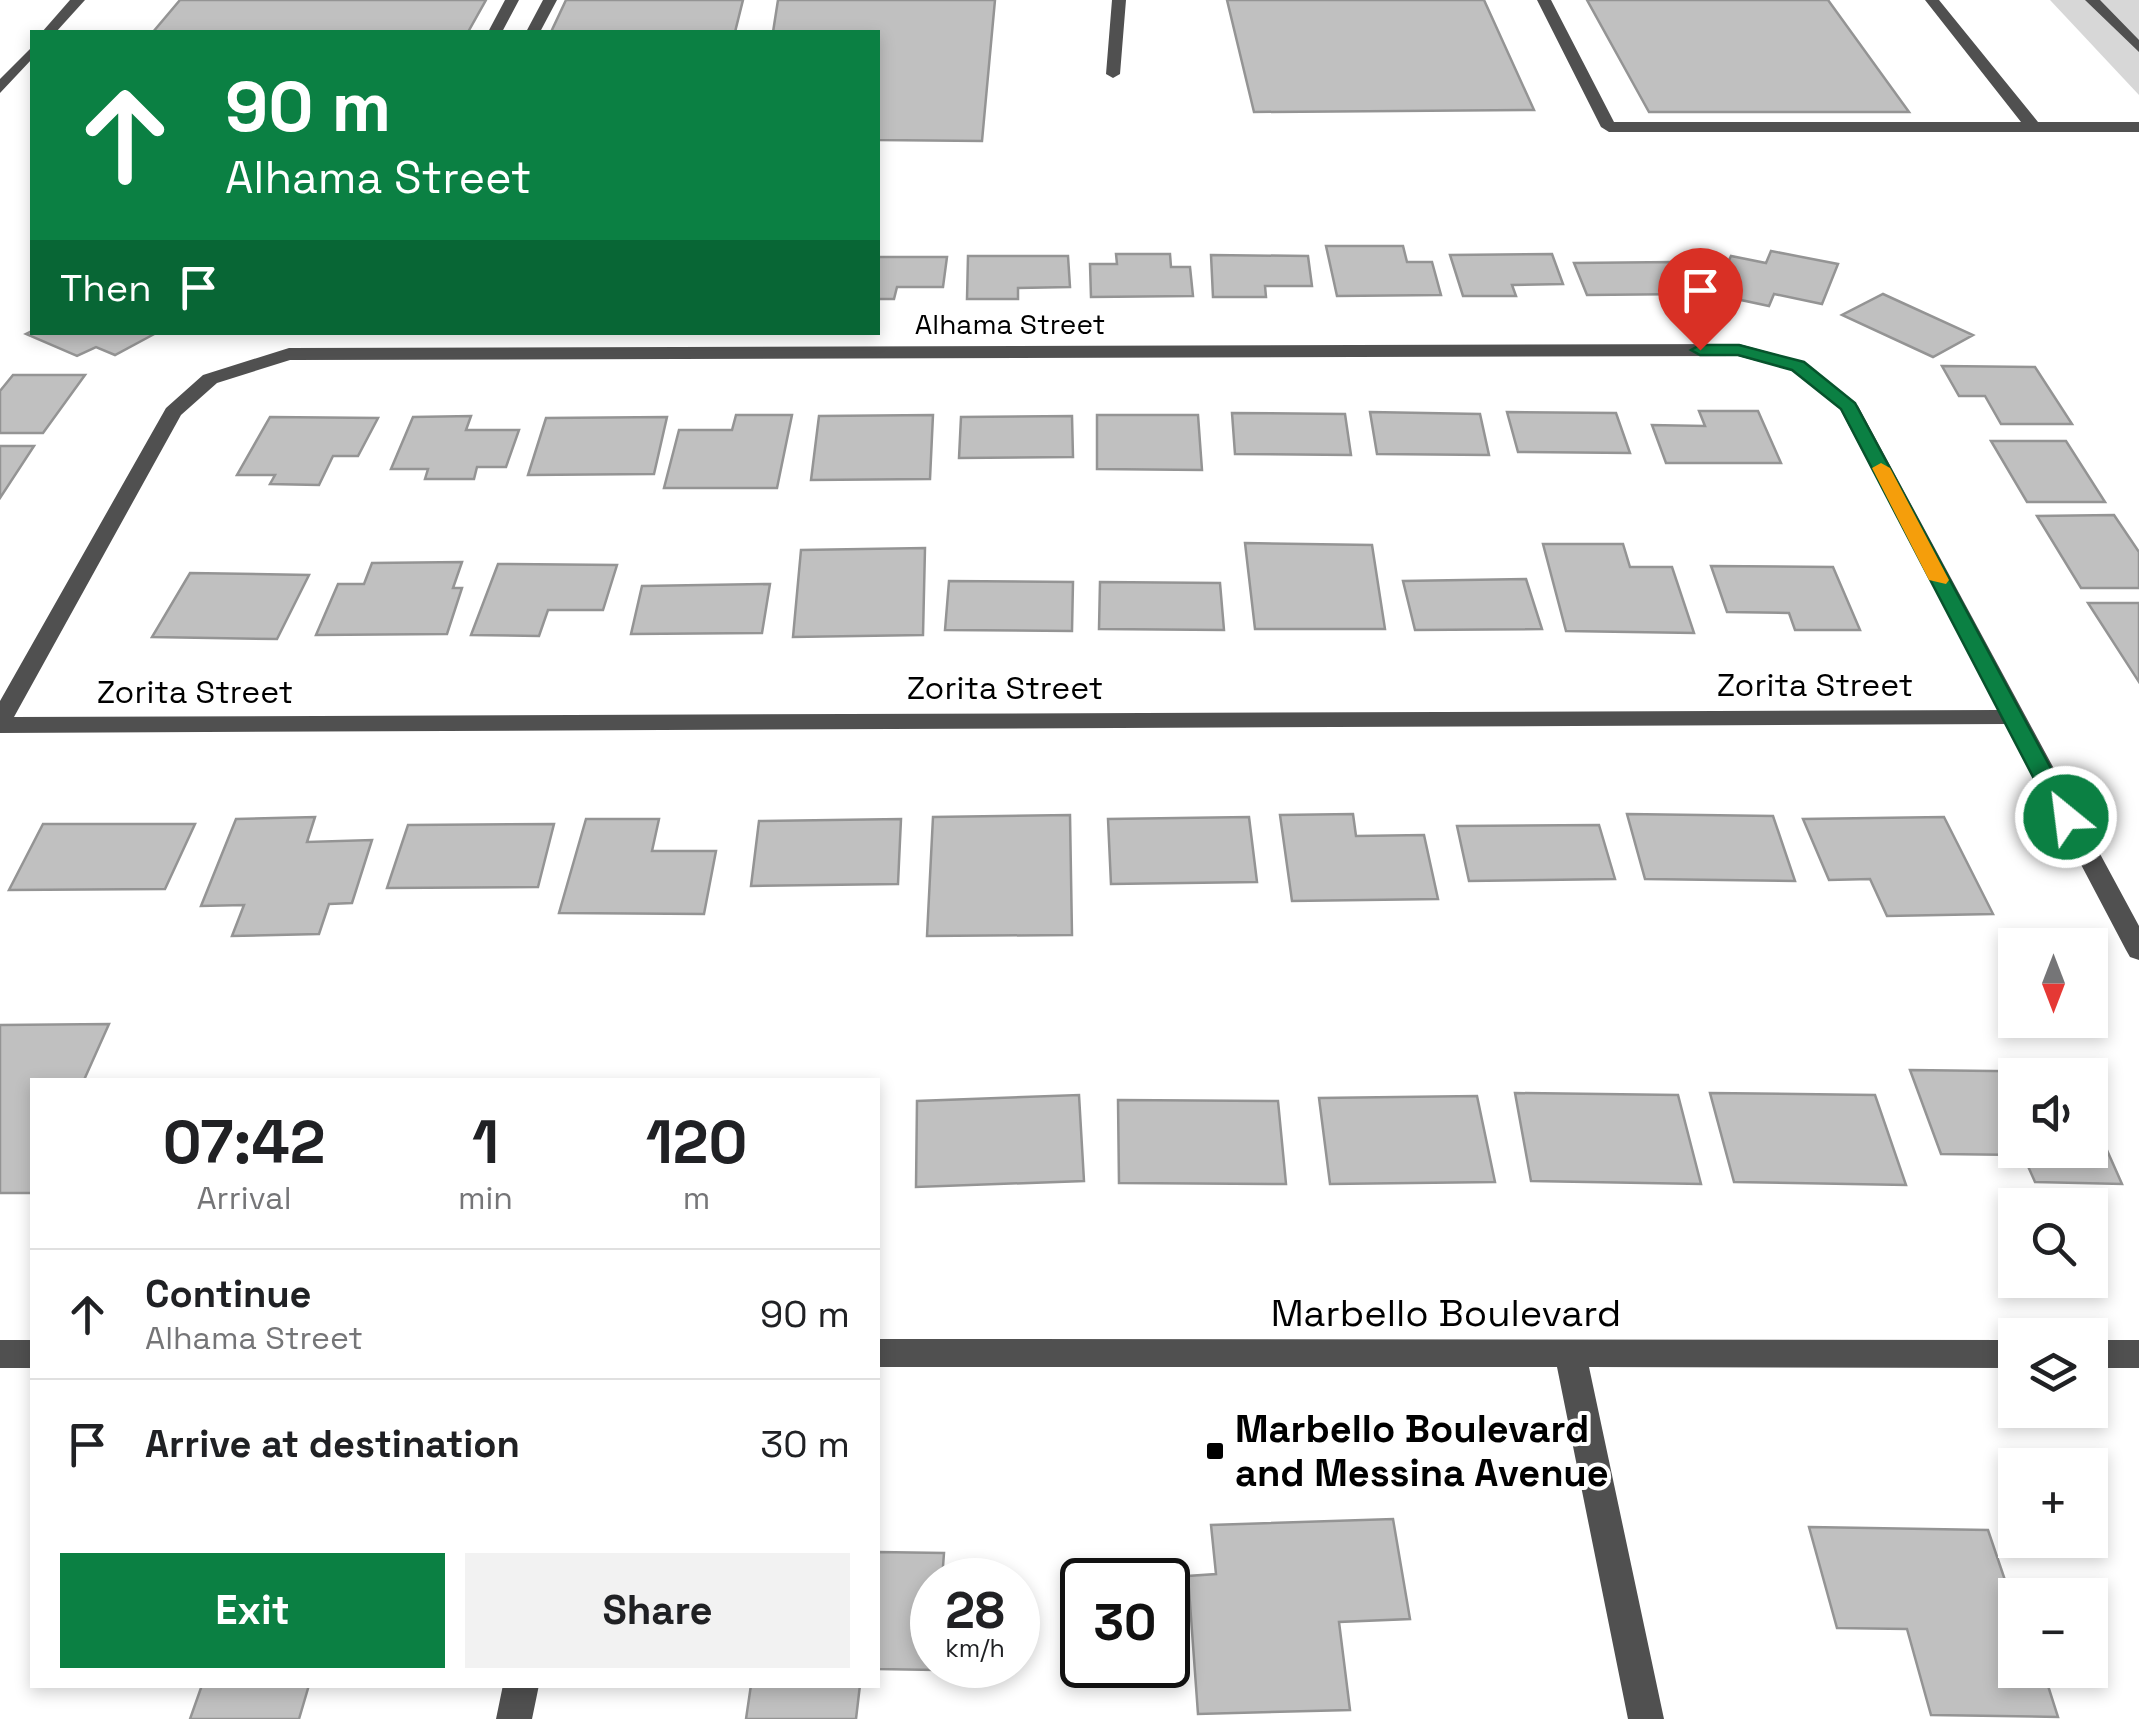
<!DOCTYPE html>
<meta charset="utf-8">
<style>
:root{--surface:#fff;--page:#f2f2f2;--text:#202124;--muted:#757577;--line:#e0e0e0;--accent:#0b8043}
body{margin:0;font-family:"Space Grotesk",sans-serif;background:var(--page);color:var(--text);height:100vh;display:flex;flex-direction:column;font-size:38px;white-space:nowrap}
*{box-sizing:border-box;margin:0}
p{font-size:32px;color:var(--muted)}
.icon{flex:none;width:55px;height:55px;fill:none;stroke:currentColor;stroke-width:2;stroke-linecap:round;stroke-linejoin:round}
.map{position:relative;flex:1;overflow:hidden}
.panel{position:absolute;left:30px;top:1078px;width:850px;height:610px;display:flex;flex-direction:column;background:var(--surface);border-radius:0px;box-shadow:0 5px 15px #0003}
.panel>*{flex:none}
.guide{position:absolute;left:30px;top:30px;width:850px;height:305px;border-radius:0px;box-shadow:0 5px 15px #0003;background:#0b8043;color:#fff;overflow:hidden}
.needle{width:65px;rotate:180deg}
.tools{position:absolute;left:1998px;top:928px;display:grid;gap:20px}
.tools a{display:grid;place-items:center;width:110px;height:110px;border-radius:0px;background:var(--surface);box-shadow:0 5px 15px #0003;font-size:50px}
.speed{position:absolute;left:910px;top:1558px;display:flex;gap:20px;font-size:50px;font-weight:700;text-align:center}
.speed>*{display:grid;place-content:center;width:130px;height:130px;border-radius:50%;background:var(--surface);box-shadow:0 5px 15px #0003;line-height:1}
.speed small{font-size:25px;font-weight:400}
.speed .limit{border:5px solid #111;border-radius:15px;background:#fff;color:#111}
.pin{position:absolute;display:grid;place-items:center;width:85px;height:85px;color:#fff;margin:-102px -42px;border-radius:50% 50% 50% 0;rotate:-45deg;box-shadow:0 0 10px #0007}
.pin .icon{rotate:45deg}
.me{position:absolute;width:110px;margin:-55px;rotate:331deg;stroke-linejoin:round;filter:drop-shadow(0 0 8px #0008)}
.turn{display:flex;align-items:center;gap:35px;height:210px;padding:0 30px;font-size:45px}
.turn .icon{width:130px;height:130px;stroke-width:2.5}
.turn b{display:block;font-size:70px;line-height:85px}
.then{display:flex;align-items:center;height:95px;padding:0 30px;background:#0003;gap:20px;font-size:38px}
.eta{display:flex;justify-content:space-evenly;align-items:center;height:170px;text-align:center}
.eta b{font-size:60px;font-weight:600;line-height:70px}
.button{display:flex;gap:20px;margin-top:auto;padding:20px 30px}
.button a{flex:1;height:115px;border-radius:0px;background:var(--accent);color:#fff;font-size:40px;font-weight:600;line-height:115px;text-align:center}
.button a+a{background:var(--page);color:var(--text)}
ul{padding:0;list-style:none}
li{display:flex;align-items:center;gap:30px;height:130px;padding:0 30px;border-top:2px solid var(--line)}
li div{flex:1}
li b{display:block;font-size:38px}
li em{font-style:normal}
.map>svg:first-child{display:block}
.green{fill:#d7d7d7}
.building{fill:#c0c0c0;stroke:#949494;stroke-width:2.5}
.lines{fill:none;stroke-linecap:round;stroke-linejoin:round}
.minor{fill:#505050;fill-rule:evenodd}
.route{fill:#0b8043;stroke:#07532c;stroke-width:2.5}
.slow{fill:#f59e0b}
.poi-dot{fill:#000;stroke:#fff;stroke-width:4}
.labels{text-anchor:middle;stroke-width:8;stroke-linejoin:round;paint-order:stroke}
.far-street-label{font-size:28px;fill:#000;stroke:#fff}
.street-label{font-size:32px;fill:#000;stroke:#fff}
.near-street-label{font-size:38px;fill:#000;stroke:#fff}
.near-poi-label{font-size:38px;font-weight:bold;fill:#000;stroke:#fff;text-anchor:start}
</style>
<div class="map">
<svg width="2139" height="1719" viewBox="0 0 2139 1719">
<rect width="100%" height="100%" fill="#fff"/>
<path class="green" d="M 2050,0 L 2139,0 L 2139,95 Z"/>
<path class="building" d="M 180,0 L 486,0 L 468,32 L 153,32 Z
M 566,0 L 743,0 L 735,32 L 551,32 Z
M 778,0 L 995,0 L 982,141 L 878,140 L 878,32 L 773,32 Z
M 1227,0 L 1484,0 L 1534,110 L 1254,112 Z
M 1587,0 L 1828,0 L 1909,112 L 1649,112 Z
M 1326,246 L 1403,246 L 1407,262 L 1432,262 L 1441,295 L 1337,296 Z
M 1771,251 L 1838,264 L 1822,304 L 1774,294 L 1769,306 L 1713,294 L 1731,256 L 1766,263 Z
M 1116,254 L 1170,254 L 1171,267 L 1190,267 L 1193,296 L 1091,297 L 1090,264 L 1117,264 Z
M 1552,254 L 1563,284 L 1512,285 L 1516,296 L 1463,296 L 1450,255 Z
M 1211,255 L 1308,256 L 1312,286 L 1265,286 L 1266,297 L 1213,297 Z
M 968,256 L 1068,256 L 1070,287 L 1018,288 L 1018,299 L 967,299 Z
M 878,257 L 947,257 L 943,287 L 897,287 L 894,299 L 878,299 Z
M 1674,262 L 1690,294 L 1587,295 L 1574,263 Z
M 1883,294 L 1973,335 L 1933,357 L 1842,315 Z
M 32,331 L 32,332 L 158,332 L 115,355 L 96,347 L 77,356 L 26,334 Z
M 1942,366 L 2035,367 L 2072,424 L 2001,424 L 1985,396 L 1959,396 Z
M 13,375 L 85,375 L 43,433 L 0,433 L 0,391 Z
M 1699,411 L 1758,411 L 1781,463 L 1666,463 L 1652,425 L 1705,426 Z
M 1370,412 L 1480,414 L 1489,455 L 1377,454 Z
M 1507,412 L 1616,413 L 1630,453 L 1518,452 Z
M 1232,413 L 1345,414 L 1351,455 L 1235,454 Z
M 736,415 L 792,415 L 777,488 L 664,488 L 679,430 L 732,430 Z
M 933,415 L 930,479 L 811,480 L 819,416 Z
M 1097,415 L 1198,415 L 1202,470 L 1097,469 Z
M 471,416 L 466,430 L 519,430 L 506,467 L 477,467 L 474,479 L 425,479 L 428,469 L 391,469 L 413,417 Z
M 1072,416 L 1073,457 L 959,458 L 961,417 Z
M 270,417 L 378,418 L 358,456 L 333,456 L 319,485 L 270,484 L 275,475 L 237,475 Z
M 667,417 L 654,474 L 528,475 L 546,418 Z
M 1991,441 L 2066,441 L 2105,502 L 2027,502 Z
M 0,446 L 34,446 L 0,498 Z
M 2114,515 L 2139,552 L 2139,588 L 2081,588 L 2037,516 Z
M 1245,543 L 1372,545 L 1385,629 L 1255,629 Z
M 1543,544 L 1623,544 L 1630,567 L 1672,567 L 1694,633 L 1566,631 Z
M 925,548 L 923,635 L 793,637 L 801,550 Z
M 462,562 L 453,588 L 462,588 L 447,634 L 316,635 L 338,584 L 364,584 L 372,563 Z
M 498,564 L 617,565 L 603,610 L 548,610 L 539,636 L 471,635 Z
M 1711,566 L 1833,567 L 1860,630 L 1795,630 L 1789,613 L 1727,612 Z
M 190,573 L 309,575 L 277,639 L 152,637 Z
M 1526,579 L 1542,629 L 1415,630 L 1403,581 Z
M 949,581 L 1073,582 L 1072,631 L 945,630 Z
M 1100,582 L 1220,583 L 1224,630 L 1099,629 Z
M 770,584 L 762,633 L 631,634 L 642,586 Z
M 2088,603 L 2139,603 L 2139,682 Z
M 1353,814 L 1356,836 L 1424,835 L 1438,899 L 1292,901 L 1280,815 Z
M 1627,814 L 1773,816 L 1795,881 L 1645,879 Z
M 1070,815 L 1072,935 L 927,936 L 933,817 Z
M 315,817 L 307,842 L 372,840 L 352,903 L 329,904 L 319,934 L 232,936 L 244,905 L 201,906 L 236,819 Z
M 1249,817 L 1257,882 L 1111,884 L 1108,819 Z
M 1944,817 L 1993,914 L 1887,916 L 1870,879 L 1829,880 L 1803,819 Z
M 586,819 L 659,819 L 652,851 L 716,851 L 704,914 L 559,913 Z
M 901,819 L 898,884 L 751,886 L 759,821 Z
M 43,824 L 195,824 L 165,889 L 9,890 Z
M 554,824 L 538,887 L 387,888 L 408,825 Z
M 1599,825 L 1615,879 L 1469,881 L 1457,826 Z
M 109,1024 L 84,1080 L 32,1080 L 32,1193 L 0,1193 L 0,1025 Z
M 1910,1070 L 2072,1072 L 2015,1075 L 2015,1150 L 2090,1150 L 2090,1112 L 2122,1184 L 2035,1182 L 2023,1155 L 1941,1154 Z
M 1515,1093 L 1678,1095 L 1701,1184 L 1531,1181 Z
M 1710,1093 L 1875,1095 L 1906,1185 L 1734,1182 Z
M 1079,1095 L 1084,1181 L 916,1187 L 917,1101 Z
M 1477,1096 L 1495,1182 L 1330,1184 L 1319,1098 Z
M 1118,1100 L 1278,1101 L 1286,1184 L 1119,1183 Z
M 1393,1519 L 1410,1619 L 1339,1622 L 1350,1710 L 1198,1714 L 1188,1576 L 1216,1574 L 1211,1525 Z
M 1809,1527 L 1988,1530 L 2009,1592 L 2057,1593 L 2015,1595 L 2015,1670 L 2043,1670 L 2058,1717 L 1931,1715 L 1907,1629 L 1837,1628 Z
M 878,1552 L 944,1553 L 942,1580 L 932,1580 L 936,1670 L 878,1669 Z
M 202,1685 L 309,1685 L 299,1719 L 190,1719 Z
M 751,1685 L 860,1685 L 856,1719 L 746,1719 Z"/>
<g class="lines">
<path class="minor" d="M 70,0 L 85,0 L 56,32 L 42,32 Z
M 505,0 L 519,0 L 502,32 L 488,32 Z
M 543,0 L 557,0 L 540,32 L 526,32 Z
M 1112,0 L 1126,0 L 1120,74 L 1113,78 L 1106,74 Z
M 1537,0 L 1551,0 L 1614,122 L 2021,122 L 1925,0 L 1939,0 L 2038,122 L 2139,122 L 2139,132 L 1609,132 L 1601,127 Z
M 2085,0 L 2100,0 L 2139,40 L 2139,52 Z
M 32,47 L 32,59 L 0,93 L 0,79 Z
M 1739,344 L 1805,362 L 1858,406 L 2139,926 L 2139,960 L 2130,957 L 2126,950 L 2007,724 L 0,733 L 0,701 L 166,408 L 203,375 L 289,348 ZM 1738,356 L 1791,370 L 1840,409 L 1999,710 L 14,717 L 181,415 L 217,383 L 290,360 Z
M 878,1339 L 2015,1340 L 2015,1368 L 1589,1367 L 1664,1719 L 1628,1719 L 1557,1367 L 878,1367 Z
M 0,1340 L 32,1340 L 32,1368 L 0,1368 Z
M 2090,1340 L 2139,1340 L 2139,1368 L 2090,1368 Z
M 503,1685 L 539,1685 L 532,1719 L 496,1719 Z"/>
</g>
<path class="route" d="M 1739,345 L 1804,362 L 1855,403 L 2077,817 L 2073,822 L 2066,824 L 2054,817 L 1841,409 L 1792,370 L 1738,355 L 1700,355 L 1691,350 L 1700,345 Z"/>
<path class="slow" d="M 1881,463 L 1890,468 L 1949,580 L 1946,584 L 1929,580 L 1872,468 Z"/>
<rect class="poi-dot" x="1205" y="1441" width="20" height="20" rx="5"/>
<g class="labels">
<g class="far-street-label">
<text x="1010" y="334">Alhama Street</text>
</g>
<g class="street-label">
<text x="1815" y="696">Zorita Street</text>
<text x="1005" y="699">Zorita Street</text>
<text x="195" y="703">Zorita Street</text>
</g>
<g class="near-street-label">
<text x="1446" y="1326">Marbello Boulevard</text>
</g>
<g class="near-poi-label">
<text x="1235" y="1442">Marbello Boulevard<tspan x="1235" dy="44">and Messina Avenue</tspan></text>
</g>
</g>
</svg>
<div class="tools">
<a><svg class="needle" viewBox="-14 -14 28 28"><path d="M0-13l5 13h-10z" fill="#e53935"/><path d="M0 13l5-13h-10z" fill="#757577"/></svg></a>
<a><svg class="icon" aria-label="sound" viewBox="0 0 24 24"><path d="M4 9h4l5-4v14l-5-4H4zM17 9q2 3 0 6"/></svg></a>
<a><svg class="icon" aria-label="search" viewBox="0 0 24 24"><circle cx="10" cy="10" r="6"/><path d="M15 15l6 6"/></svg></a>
<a><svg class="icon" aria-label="layers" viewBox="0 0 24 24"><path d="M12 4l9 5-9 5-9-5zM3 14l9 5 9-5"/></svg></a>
<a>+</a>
<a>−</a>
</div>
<div class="speed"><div>28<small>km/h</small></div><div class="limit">30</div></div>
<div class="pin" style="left:1700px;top:350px;background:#d93025"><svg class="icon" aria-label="arrive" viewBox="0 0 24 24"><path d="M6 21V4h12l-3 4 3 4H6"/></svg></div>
<svg class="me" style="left:2066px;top:817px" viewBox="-20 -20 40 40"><circle r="17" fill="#0b8043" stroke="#fff" stroke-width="3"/><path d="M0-11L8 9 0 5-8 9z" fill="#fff"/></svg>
<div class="guide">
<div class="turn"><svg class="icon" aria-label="ahead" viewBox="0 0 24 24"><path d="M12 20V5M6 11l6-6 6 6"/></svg><div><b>90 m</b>Alhama Street</div></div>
<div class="then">Then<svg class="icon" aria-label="arrive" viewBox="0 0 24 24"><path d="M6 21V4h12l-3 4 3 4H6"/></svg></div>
</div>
<section class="panel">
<div class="eta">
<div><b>07:42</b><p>Arrival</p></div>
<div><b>1</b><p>min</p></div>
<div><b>120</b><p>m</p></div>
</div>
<ul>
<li><svg class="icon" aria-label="ahead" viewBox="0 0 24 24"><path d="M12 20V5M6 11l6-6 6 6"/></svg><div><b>Continue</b><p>Alhama Street</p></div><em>90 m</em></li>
<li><svg class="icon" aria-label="arrive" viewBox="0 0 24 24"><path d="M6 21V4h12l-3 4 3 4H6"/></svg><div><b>Arrive at destination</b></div><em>30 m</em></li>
</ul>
<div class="button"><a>Exit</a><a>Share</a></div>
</section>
</div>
